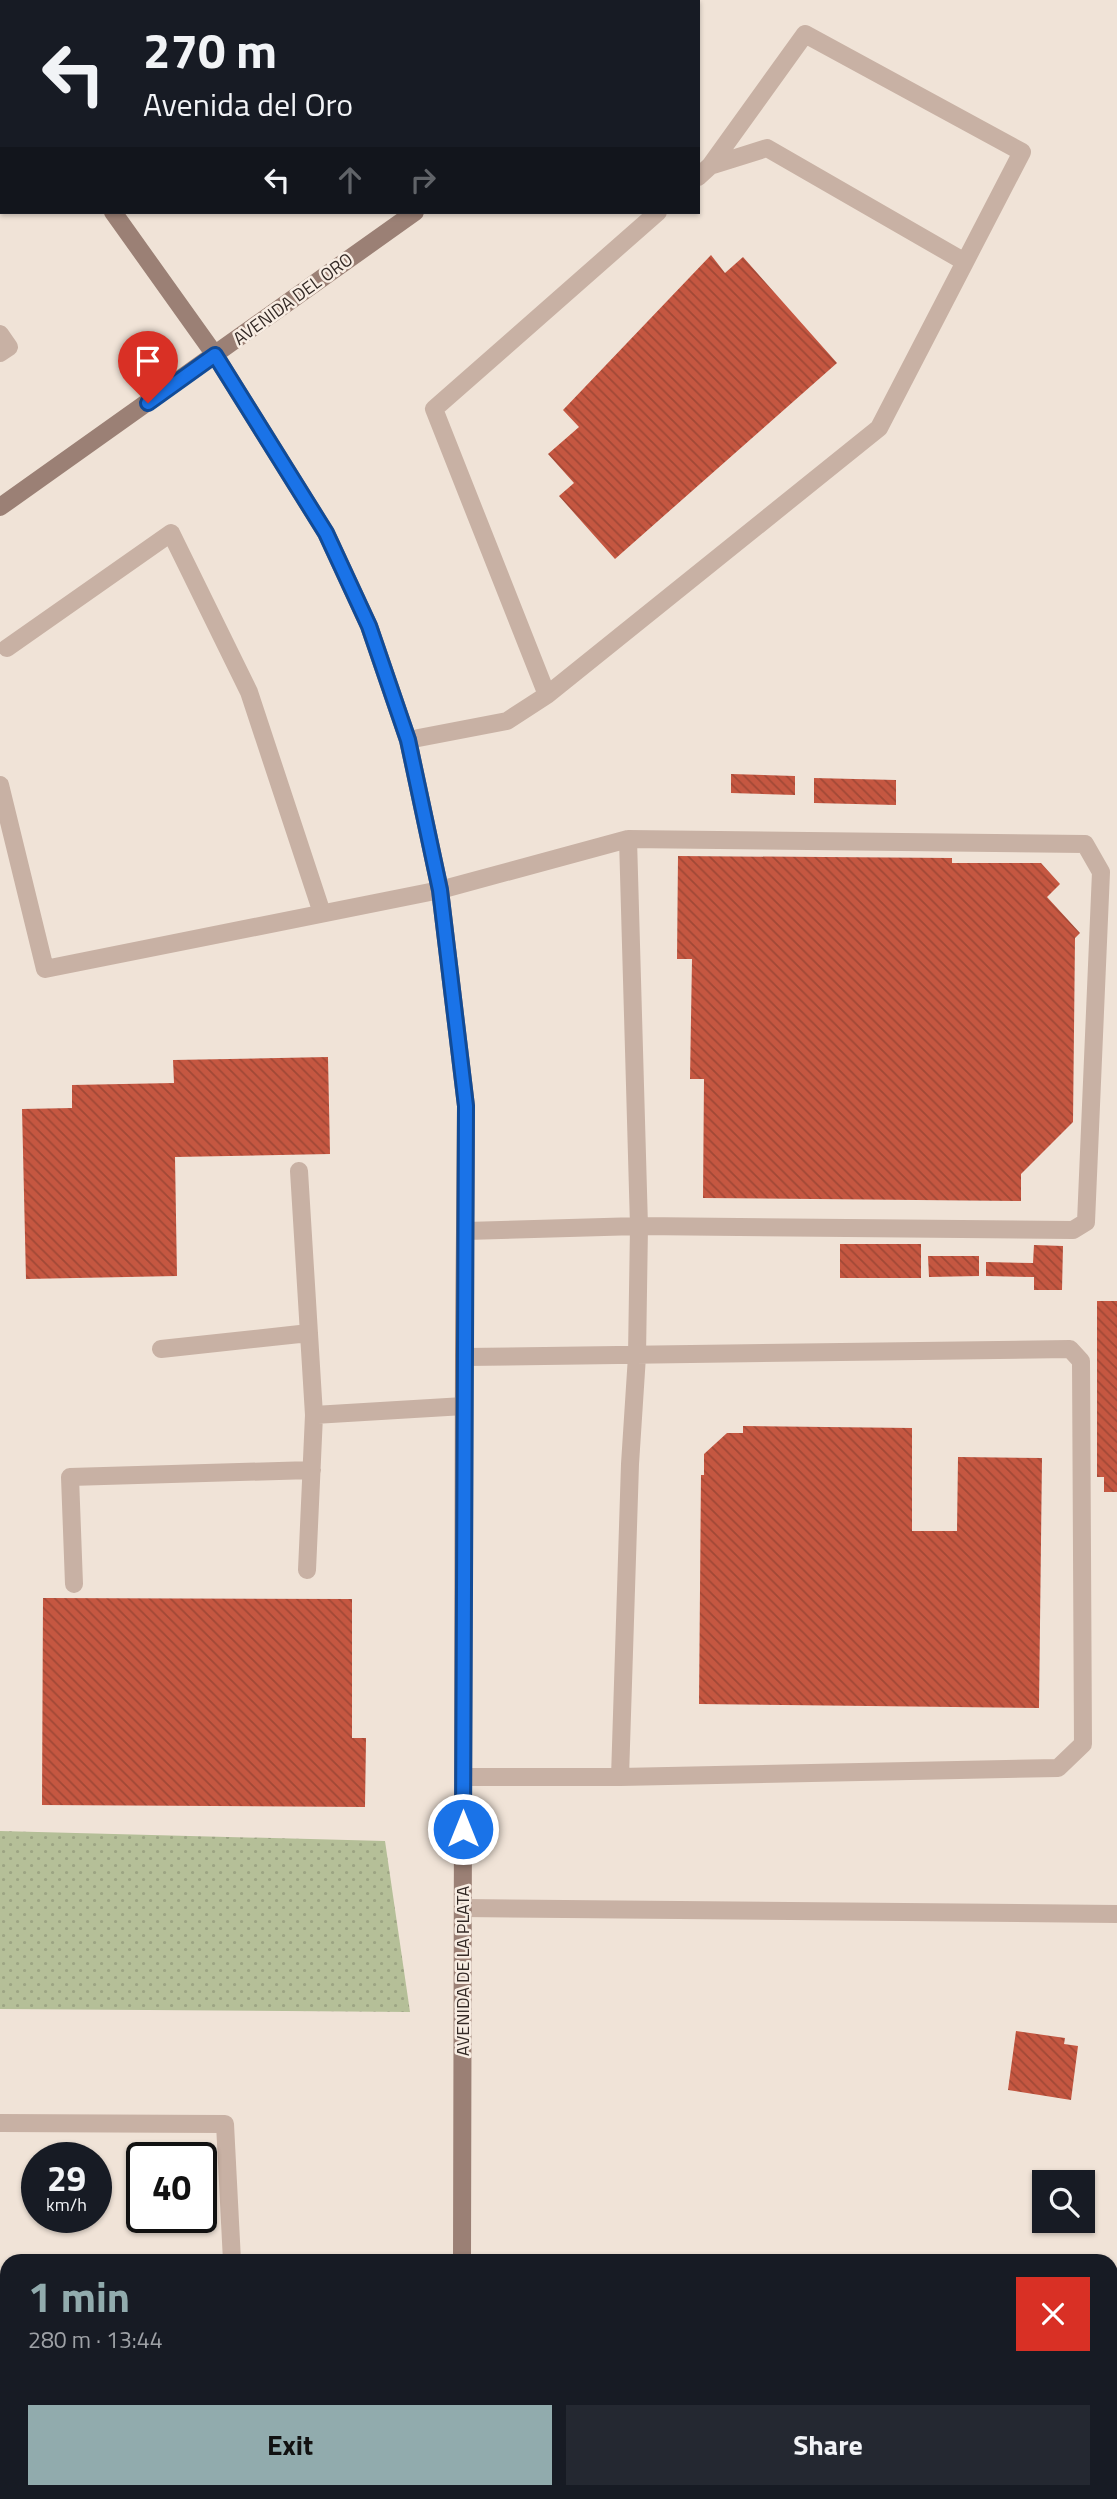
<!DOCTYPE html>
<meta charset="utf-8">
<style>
:root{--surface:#171b24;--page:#242831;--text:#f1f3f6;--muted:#9ea1a6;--accent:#91abad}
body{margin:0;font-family:"Titillium Web",sans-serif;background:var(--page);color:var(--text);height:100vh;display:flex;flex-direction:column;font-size:26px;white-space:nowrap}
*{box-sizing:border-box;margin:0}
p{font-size:23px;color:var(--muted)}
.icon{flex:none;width:38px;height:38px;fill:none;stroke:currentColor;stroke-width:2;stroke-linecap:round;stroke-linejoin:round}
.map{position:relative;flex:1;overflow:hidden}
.sheet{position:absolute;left:0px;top:2254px;width:1118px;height:245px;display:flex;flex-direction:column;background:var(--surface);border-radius:21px 21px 0 0;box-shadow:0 2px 5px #0004}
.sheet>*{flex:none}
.guide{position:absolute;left:0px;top:0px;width:700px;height:214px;box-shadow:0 2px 5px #0004;background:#171b24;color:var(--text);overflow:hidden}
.controls{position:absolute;left:1032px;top:2170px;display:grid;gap:14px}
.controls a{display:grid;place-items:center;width:63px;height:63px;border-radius:0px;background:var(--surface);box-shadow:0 2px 5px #0004;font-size:35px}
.speed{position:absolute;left:21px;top:2142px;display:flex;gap:14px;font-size:35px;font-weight:700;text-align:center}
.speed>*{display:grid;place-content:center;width:91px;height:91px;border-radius:50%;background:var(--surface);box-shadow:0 2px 5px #0004;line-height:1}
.speed small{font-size:18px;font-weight:400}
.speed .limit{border:4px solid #111;border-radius:10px;background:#fff;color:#111}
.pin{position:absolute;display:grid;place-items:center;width:60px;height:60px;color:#fff;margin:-72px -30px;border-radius:50% 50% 50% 0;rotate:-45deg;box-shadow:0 0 7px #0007}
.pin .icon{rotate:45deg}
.me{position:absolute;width:77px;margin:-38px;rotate:0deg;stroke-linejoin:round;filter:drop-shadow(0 0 5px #0008)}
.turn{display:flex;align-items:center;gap:24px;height:147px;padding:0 28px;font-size:32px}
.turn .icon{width:91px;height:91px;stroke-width:2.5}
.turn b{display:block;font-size:49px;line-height:60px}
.lanes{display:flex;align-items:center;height:66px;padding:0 28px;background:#0003;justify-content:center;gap:35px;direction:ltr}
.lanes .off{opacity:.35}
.round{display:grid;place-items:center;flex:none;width:74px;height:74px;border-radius:0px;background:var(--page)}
.headline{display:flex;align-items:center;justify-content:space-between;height:119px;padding:0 28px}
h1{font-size:42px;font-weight:700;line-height:52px;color:var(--accent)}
.button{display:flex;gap:14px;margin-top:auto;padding:14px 28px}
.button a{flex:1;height:80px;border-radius:0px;background:var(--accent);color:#111;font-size:28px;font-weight:700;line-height:80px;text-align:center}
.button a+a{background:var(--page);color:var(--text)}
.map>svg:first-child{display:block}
.grass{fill:url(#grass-dots)}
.building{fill:url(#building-back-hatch)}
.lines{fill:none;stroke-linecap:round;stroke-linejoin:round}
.lane{stroke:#c8b1a4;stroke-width:18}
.secondary{stroke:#9b8075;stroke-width:18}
.route-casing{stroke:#114b97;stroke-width:18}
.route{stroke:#1a73e8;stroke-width:12}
.labels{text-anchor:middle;stroke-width:5;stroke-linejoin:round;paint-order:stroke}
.street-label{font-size:18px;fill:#332925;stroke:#f8ede3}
</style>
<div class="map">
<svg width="1117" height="2499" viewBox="0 0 1117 2499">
<defs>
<pattern id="grass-dots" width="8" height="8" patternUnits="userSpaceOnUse" patternTransform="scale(1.75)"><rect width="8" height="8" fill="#b5bf98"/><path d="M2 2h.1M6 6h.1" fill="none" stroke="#9ca483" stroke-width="1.8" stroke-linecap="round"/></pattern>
<pattern id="building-back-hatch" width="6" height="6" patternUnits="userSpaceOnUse" patternTransform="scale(1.75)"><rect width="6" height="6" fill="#c55741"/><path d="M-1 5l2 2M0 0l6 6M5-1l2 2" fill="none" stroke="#a14836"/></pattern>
</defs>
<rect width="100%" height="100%" fill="#f0e3d7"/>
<path class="grass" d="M 0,1831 L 385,1841 L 410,2012 L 0,2009 Z"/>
<path class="building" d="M 711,255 L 725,273 L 743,257 L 837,363 L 615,559 L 559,496 L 574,483 L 548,454 L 579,427 L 563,410 Z
M 731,774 L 795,776 L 795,795 L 731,793 Z
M 814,778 L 896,780 L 896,805 L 814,803 Z
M 678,856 L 952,858 L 952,863 L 1041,863 L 1060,884 L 1047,897 L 1080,933 L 1075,938 L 1073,1122 L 1021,1174 L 1021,1201 L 703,1198 L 704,1079 L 690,1079 L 692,959 L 677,959 Z
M 328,1057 L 330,1154 L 175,1157 L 177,1276 L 26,1279 L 22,1109 L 72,1108 L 72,1085 L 174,1083 L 173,1060 Z
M 840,1244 L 921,1244 L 921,1278 L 840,1278 Z
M 1034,1245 L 1063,1246 L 1062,1290 L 1034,1290 L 1034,1277 L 986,1276 L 986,1262 L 1033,1263 Z
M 928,1256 L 979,1256 L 979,1276 L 929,1277 Z
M 1097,1301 L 1117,1301 L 1117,1492 L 1104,1492 L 1104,1477 L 1097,1477 Z
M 743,1426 L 912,1428 L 912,1531 L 957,1531 L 958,1457 L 1042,1458 L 1039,1708 L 699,1704 L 701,1475 L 704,1475 L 704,1454 L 727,1433 L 743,1433 Z
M 43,1598 L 352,1599 L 352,1738 L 366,1738 L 365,1807 L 42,1805 Z
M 1016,2031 L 1065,2038 L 1064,2044 L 1078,2046 L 1071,2100 L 1008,2090 Z
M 137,2492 L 204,2492 L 204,2499 L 137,2499 Z"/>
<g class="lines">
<path class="lane" d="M 140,0 L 141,2
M 549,0 L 550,2
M 698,177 L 710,166 L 805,34 L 1022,152 L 965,262
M 658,212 L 434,409 L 547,695 L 879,428 L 965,262 L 767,148 L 710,166
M 0,334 L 9,347 L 0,353
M 7,648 L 171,533 L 249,692 L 322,913
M 408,740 L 507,721 L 547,695
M 0,785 L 45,969 L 440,890 L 628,839 L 639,1226 L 637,1356 L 630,1464 L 620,1777 L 463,1777
M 299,1171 L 314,1415 L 464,1406
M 466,1231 L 639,1226 L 1073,1230 L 1086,1222 L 1101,872 L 1085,844 L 628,839
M 161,1349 L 309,1333
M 464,1357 L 1070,1349 L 1081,1361 L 1083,1744 L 1058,1768 L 620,1777
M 307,1570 L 314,1415
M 74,1584 L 70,1477 L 312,1470
M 463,1908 L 1117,1914
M 0,2123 L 225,2124 L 232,2261
M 244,2492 L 245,2499"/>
<path class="secondary" d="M 641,2 L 642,0
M 0,54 L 2,57
M 113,212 L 215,355 L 326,533 L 369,626 L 408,740 L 440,890 L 466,1106 L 464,1357 L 462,2261
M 0,507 L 415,212
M 462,2499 L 462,2492"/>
</g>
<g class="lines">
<g class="route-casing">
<path id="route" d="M 148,403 L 215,355 L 326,533 L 369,626 L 408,740 L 440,890 L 466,1106 L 463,1829"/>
</g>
<use href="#route" class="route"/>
</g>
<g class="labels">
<g class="street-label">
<text transform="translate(293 299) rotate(-36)" y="6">AVENIDA DEL ORO</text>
<text transform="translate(463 1971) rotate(-90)" y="6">AVENIDA DE LA PLATA</text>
</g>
</g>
</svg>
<div class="controls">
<a><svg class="icon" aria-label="search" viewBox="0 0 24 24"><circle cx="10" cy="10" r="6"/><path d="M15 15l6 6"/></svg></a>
</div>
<div class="speed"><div>29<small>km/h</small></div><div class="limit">40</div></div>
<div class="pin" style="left:148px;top:403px;background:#d93025"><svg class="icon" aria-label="arrive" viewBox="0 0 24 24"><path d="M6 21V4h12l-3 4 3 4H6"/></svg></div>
<svg class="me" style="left:463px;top:1829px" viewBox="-20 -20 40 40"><circle r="17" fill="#1a73e8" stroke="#fff" stroke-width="3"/><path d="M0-11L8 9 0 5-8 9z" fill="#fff"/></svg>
<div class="guide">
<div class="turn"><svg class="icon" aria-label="left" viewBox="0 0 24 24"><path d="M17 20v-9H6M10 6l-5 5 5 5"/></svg><div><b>270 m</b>Avenida del Oro</div></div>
<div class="lanes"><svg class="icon" aria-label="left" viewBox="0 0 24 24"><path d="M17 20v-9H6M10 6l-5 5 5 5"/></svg><svg class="icon off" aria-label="ahead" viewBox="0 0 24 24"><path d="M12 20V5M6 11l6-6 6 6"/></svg><svg class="icon off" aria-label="right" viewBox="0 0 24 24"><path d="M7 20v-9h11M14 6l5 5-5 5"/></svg></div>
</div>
<section class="sheet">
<div class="headline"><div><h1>1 min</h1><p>280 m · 13:44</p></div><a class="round" style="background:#d93025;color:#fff"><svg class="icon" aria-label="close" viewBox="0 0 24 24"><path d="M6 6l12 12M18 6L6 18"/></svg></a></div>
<div class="button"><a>Exit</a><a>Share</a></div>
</section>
</div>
